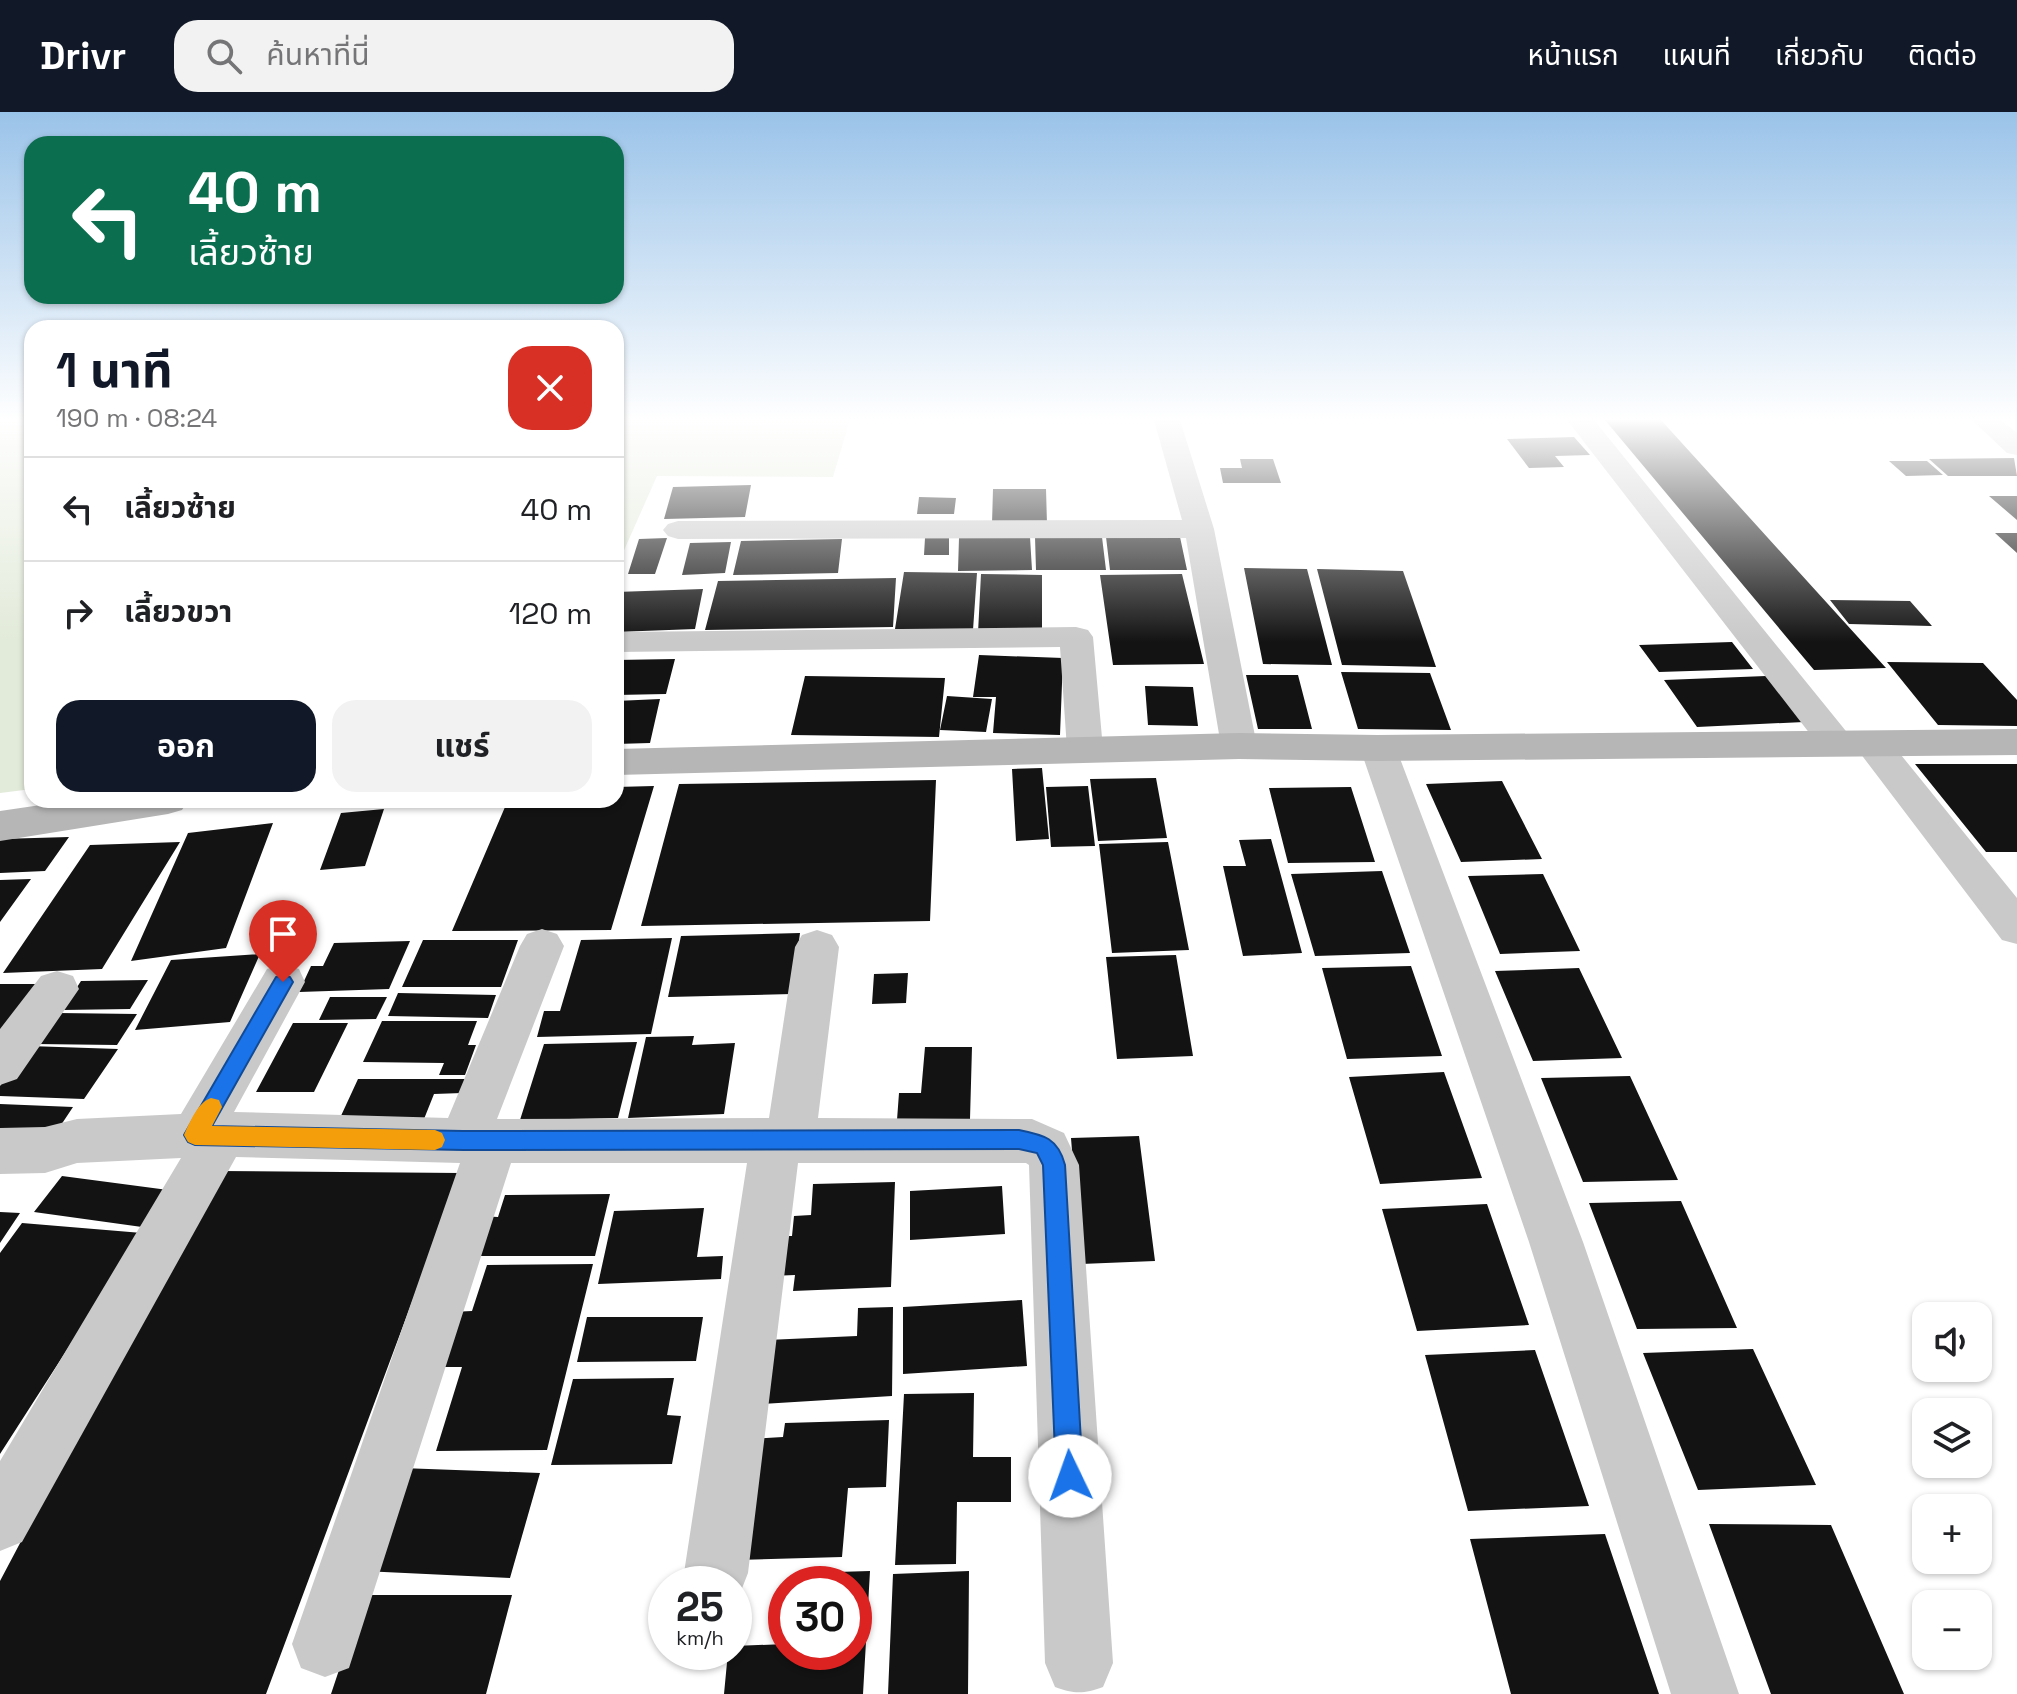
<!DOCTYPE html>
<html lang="th">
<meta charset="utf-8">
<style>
:root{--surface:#fff;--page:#f2f2f2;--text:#202124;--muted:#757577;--line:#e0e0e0;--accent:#111827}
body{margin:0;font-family:"Space Grotesk","Noto Sans Thai",sans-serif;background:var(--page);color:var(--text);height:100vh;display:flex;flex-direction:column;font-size:30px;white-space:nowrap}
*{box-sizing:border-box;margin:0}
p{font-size:26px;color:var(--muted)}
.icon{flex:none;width:44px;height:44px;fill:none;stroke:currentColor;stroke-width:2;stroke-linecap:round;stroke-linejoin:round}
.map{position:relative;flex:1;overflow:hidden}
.drawer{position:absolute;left:24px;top:208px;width:600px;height:488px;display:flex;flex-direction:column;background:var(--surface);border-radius:24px;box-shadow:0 2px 6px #0004}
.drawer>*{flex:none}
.top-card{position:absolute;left:24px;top:24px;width:600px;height:168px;border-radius:24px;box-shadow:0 2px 6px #0004;background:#0b6e4f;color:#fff;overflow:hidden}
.controls{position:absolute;left:1912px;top:1190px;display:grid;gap:16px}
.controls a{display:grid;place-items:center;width:80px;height:80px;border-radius:16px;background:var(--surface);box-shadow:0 2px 6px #0004;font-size:40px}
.speed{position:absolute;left:648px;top:1454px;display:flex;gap:16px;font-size:40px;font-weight:700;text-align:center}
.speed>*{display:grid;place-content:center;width:104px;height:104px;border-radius:50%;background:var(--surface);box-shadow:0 2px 6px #0004;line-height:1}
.speed small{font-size:20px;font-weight:400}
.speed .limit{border:12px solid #d22;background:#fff;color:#111}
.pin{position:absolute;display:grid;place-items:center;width:68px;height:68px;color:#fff;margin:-82px -34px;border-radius:50% 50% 50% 0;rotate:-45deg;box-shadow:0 0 8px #0007}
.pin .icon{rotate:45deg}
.me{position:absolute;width:88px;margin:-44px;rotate:357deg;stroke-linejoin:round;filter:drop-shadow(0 0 6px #0008)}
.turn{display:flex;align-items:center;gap:28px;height:168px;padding:0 32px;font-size:36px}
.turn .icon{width:104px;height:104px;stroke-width:2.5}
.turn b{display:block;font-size:56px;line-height:68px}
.round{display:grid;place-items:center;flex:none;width:84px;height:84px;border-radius:24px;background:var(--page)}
.headline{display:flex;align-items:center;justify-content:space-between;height:136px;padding:0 32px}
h1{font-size:48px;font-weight:700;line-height:60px;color:var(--accent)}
.action{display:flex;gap:16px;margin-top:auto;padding:16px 32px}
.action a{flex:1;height:92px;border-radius:24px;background:var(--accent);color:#fff;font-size:32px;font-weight:700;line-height:92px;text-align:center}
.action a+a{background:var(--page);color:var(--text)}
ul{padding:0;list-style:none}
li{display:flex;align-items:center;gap:24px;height:104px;padding:0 32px;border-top:2px solid var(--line)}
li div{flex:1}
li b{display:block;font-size:30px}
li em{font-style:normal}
header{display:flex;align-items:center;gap:48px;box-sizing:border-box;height:112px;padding:0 40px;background:var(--accent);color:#fff}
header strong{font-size:38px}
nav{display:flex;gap:44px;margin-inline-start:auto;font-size:28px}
.search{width:560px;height:72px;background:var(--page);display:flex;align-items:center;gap:20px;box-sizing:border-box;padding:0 28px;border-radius:24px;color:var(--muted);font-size:30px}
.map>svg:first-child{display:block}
.green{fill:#e2ead9}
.building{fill:#131313}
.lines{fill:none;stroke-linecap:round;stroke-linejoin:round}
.street{fill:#c9c9c9;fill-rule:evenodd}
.secondary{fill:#b6b6b6;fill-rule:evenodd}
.route{fill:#1a73e8;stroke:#114b97;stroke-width:2}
.slow{fill:#f59e0b}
</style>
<header>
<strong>Drivr</strong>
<div class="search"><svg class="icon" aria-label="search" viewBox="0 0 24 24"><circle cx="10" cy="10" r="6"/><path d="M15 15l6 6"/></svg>ค้นหาที่นี่</div>
<nav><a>หน้าแรก</a><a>แผนที่</a><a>เกี่ยวกับ</a><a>ติดต่อ</a></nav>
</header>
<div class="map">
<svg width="2017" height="1582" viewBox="0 0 2017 1582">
<rect width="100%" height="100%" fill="#fff"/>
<path class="green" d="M 616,308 L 850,308 L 833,365 L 657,364 L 621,445 L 616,447 Z
M 0,309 L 32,309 L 32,677 L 0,681 Z"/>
<path class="building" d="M 1605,308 L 1661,308 L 1886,556 L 1814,558 Z
M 1574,325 L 1590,343 L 1555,344 L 1564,355 L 1529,356 L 1507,327 Z
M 2014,346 L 2017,364 L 1948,364 L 1929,347 Z
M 1240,347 L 1273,347 L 1281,371 L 1223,371 L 1220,356 L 1242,356 Z
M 1889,349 L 1927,349 L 1943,363 L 1906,364 Z
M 751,373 L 745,405 L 664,407 L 673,375 Z
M 993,377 L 1046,377 L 1047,412 L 992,412 Z
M 1989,384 L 2017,384 L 2017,408 Z
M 919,385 L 956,386 L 954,402 L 917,402 Z
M 1995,421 L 2017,421 L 2017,441 Z
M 1030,425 L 1032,458 L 958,459 L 959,426 Z
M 1035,425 L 1102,425 L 1106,458 L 1036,458 Z
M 1106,425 L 1180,425 L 1187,458 L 1110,458 Z
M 667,426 L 655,462 L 628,462 L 639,427 Z
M 925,426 L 949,426 L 949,443 L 924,443 Z
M 842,427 L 838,461 L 733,463 L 741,429 Z
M 731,430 L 725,461 L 682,463 L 690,431 Z
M 1244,456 L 1307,457 L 1332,553 L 1263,552 Z
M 1317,457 L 1403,459 L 1436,555 L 1342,553 Z
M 904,460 L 977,461 L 973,518 L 895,517 Z
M 981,462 L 1042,463 L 1042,521 L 978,521 Z
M 1182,462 L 1204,552 L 1113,553 L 1100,463 Z
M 896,466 L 893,515 L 705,518 L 718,469 Z
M 703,477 L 695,517 L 616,520 L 616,480 Z
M 1830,488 L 1910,489 L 1932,514 L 1849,512 Z
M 1732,530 L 1753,557 L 1659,560 L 1639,533 Z
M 979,543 L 1063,546 L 1060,623 L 993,621 L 996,585 L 973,585 Z
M 675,547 L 666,582 L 616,583 L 616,548 Z
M 1887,550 L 1983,551 L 2017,588 L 2017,614 L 1938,613 Z
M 1341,560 L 1430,561 L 1451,618 L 1358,617 Z
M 1246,563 L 1298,563 L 1312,617 L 1258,617 Z
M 805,564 L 945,566 L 939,625 L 791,623 Z
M 1766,564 L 1804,610 L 1697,615 L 1664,568 Z
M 1145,574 L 1193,575 L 1198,614 L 1148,613 Z
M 947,584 L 992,587 L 986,620 L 940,618 Z
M 660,587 L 650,631 L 616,632 L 616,589 Z
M 1915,652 L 2017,652 L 2017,740 L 1986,740 Z
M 1042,656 L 1049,727 L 1016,729 L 1012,657 Z
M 1156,666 L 1167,726 L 1098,729 L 1090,667 Z
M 936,668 L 930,809 L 641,814 L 679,672 Z
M 1502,669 L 1542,747 L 1461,750 L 1426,672 Z
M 654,674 L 611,818 L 452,819 L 508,688 L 616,688 L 616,675 Z
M 1088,674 L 1095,734 L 1051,735 L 1046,675 Z
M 1351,675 L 1375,750 L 1288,751 L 1269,676 Z
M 384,697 L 365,754 L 320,758 L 341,701 Z
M 273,711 L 226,836 L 131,849 L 188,721 Z
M 69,725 L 45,759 L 0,761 L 0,727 Z
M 1271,727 L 1302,841 L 1243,844 L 1223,754 L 1246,754 L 1239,728 Z
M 180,730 L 102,857 L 3,861 L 90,733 Z
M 1168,730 L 1189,838 L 1112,841 L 1099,732 Z
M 1382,759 L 1410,841 L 1315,844 L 1291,762 Z
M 1543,762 L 1580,839 L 1500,842 L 1468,764 Z
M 31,767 L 0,810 L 0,768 Z
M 800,821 L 792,882 L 668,885 L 681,824 Z
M 672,826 L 651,922 L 537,925 L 544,899 L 560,899 L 581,828 Z
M 423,828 L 518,828 L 501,875 L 402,875 Z
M 410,829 L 389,877 L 299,880 L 311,854 L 323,854 L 334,831 Z
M 260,842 L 230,910 L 135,918 L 171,848 Z
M 1176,843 L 1193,944 L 1117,947 L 1106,845 Z
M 1411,854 L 1442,944 L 1347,947 L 1322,856 Z
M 1579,856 L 1622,946 L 1533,949 L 1495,859 Z
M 908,861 L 906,891 L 872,892 L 874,862 Z
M 148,868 L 130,897 L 62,898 L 81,869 Z
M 0,872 L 43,872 L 0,932 Z
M 398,881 L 496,883 L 488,906 L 388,904 Z
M 330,885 L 387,885 L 376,907 L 319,908 Z
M 58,901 L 137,902 L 117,933 L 36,932 Z
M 382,909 L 477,909 L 468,933 L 476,933 L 465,963 L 439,963 L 444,951 L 363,950 Z
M 293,911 L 348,911 L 314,980 L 256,980 Z
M 694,924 L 692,933 L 735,931 L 724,1002 L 628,1006 L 646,925 Z
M 637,930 L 618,1006 L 520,1008 L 544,932 Z
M 29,934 L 118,937 L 84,987 L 0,984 L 0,974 Z
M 925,935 L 972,935 L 970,1007 L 897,1008 L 899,981 L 921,981 Z
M 1444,960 L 1482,1066 L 1380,1072 L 1349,965 Z
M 1630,964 L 1678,1068 L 1583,1070 L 1541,966 Z
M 358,967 L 467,967 L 462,981 L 434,982 L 424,1007 L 340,1006 Z
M 0,992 L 73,995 L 49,1031 L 0,1029 Z
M 1139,1024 L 1155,1149 L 1081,1152 L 1071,1026 Z
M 217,1059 L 460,1061 L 266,1582 L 0,1582 L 0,1469 Z
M 62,1064 L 168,1078 L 142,1115 L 34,1100 Z
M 895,1070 L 891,1175 L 793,1179 L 795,1163 L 770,1164 L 775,1124 L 792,1124 L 794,1104 L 811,1103 L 813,1072 Z
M 1002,1074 L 1005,1122 L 910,1128 L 910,1079 Z
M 610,1082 L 595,1144 L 465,1144 L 479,1104 L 498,1105 L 505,1083 Z
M 1681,1089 L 1737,1216 L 1637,1217 L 1589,1091 Z
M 1487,1092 L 1529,1213 L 1417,1219 L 1382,1097 Z
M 704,1096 L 697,1145 L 723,1144 L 721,1167 L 598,1172 L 614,1099 Z
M 0,1100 L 20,1101 L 0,1131 Z
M 22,1111 L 142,1121 L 0,1342 L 0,1141 Z
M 593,1152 L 547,1338 L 436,1339 L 462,1255 L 433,1255 L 451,1200 L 472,1199 L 487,1153 Z
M 1022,1188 L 1027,1254 L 903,1262 L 903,1195 Z
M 893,1195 L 892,1284 L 760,1292 L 767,1228 L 857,1224 L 858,1196 Z
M 587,1205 L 703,1205 L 696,1249 L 577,1250 Z
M 1753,1237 L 1816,1373 L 1698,1378 L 1643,1241 Z
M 1535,1238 L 1589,1394 L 1468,1399 L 1425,1243 Z
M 674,1266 L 667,1303 L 681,1304 L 672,1352 L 551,1353 L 573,1267 Z
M 974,1281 L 973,1345 L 1011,1345 L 1011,1390 L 957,1390 L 956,1452 L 895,1453 L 904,1282 Z
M 889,1308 L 886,1375 L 848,1376 L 842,1445 L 736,1448 L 751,1327 L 783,1325 L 785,1311 Z
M 401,1356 L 540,1361 L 510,1466 L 363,1459 Z
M 1709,1412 L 1831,1413 L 1904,1582 L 1771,1582 Z
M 1605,1422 L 1659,1582 L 1511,1582 L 1470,1427 Z
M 870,1459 L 863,1582 L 724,1582 L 728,1540 L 734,1540 L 734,1534 L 786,1532 L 786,1540 L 854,1540 L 854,1472 L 804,1472 L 804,1461 Z
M 969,1459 L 968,1582 L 888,1582 L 893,1462 Z
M 364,1483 L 512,1483 L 486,1582 L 331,1582 Z"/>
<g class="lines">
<path class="street" d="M 1154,308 L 1180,308 L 1214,417 L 1257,634 L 1252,643 L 1239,646 L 1226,643 L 1221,634 L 1186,426 L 678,427 L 668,424 L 663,418 L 668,412 L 678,409 L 1182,408 Z
M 1567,308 L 1594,308 L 1854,629 L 1858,622 L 1871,619 L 1884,622 L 2017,786 L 2017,832 L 2002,828 L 1854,633 L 1850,640 L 1837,643 L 1824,640 Z
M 1972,308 L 2001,308 L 2017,321 L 2017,343 L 2007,341 Z
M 1076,515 L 1088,518 L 1093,525 L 1103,637 L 1098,646 L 1085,649 L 1072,646 L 1067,637 L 1060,535 L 616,540 L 616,520 Z
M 1378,624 L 1391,627 L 1396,636 L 1583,1130 L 1739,1582 L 1671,1582 L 1529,1130 L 1360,636 L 1365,627 Z
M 542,817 L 557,822 L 564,834 L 497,1007 L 769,1006 L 795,835 L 802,823 L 817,818 L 832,823 L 839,835 L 818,1006 L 1032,1007 L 1064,1021 L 1079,1053 L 1113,1551 L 1103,1575 C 1084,1582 1074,1582 1055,1575 L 1045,1551 L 1029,1053 L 1026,1051 L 798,1051 L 748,1461 L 739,1484 L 734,1486 L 734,1472 L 688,1472 L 684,1461 L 747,1051 L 511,1051 L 349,1556 L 325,1565 L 301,1556 L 292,1532 L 460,1051 L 236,1045 L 22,1430 L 0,1439 L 0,1349 L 181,1046 L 77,1051 L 45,1061 L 0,1062 L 0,1016 L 45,1015 L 77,1007 L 181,1002 L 267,857 L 283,852 L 299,857 L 305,870 L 234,1000 L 448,1006 L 520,834 L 527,822 Z
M 57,859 L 73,864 L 79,877 L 17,967 L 0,973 L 0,917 L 41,864 Z"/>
<path class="secondary" d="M 2017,617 L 2017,643 L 1378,649 L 1239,647 L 616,663 L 616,637 L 1239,621 L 1378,623 Z
M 75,688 L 188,688 L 182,698 L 168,702 L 0,729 L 0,699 Z"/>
</g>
<linearGradient id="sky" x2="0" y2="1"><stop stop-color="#9ac3e9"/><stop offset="0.58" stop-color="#fff"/><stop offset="1" stop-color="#fff" stop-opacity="0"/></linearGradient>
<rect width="2017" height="530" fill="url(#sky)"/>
<path class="route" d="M 283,863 L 290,865 L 293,870 L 212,1014 L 463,1019 L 1019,1018 C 1044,1023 1058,1026 1065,1053 L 1083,1364 L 1079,1373 L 1070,1377 L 1060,1373 L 1056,1364 L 1043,1053 L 1037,1041 L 1019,1037 L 463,1038 L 195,1033 L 188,1030 L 184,1023 L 188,1016 L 276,865 Z"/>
<path class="slow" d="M 211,986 L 219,988 L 222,995 L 212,1014 L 435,1018 L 442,1021 L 445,1028 L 442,1035 L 435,1038 L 195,1033 L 188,1030 L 184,1023 C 190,1010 198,990 211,986 Z"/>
</svg>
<div class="controls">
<a><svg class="icon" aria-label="sound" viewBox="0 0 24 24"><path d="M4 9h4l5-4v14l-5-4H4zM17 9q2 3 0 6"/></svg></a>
<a><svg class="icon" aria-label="layers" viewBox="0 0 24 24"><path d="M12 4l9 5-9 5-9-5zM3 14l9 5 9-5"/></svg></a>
<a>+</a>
<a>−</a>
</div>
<div class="speed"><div>25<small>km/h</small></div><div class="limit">30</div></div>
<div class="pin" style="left:283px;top:870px;background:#d93025"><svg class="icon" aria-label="arrive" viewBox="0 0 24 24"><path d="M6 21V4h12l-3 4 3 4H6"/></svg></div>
<svg class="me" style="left:1070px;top:1364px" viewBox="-20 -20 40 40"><circle r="19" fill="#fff"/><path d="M0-13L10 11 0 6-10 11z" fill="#1a73e8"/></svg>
<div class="top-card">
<div class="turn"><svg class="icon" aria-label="left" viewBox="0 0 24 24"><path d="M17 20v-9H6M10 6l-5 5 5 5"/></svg><div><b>40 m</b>เลี้ยวซ้าย</div></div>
</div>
<section class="drawer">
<div class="headline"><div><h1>1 นาที</h1><p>190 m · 08:24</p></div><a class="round" style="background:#d93025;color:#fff"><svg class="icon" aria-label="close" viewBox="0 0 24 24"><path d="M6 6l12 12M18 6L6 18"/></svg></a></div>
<ul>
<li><svg class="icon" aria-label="left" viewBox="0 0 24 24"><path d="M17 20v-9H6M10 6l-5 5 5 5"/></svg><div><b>เลี้ยวซ้าย</b></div><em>40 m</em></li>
<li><svg class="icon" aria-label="right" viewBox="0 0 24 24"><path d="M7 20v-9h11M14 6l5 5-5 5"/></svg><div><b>เลี้ยวขวา</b></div><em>120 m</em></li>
</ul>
<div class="action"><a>ออก</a><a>แชร์</a></div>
</section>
</div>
